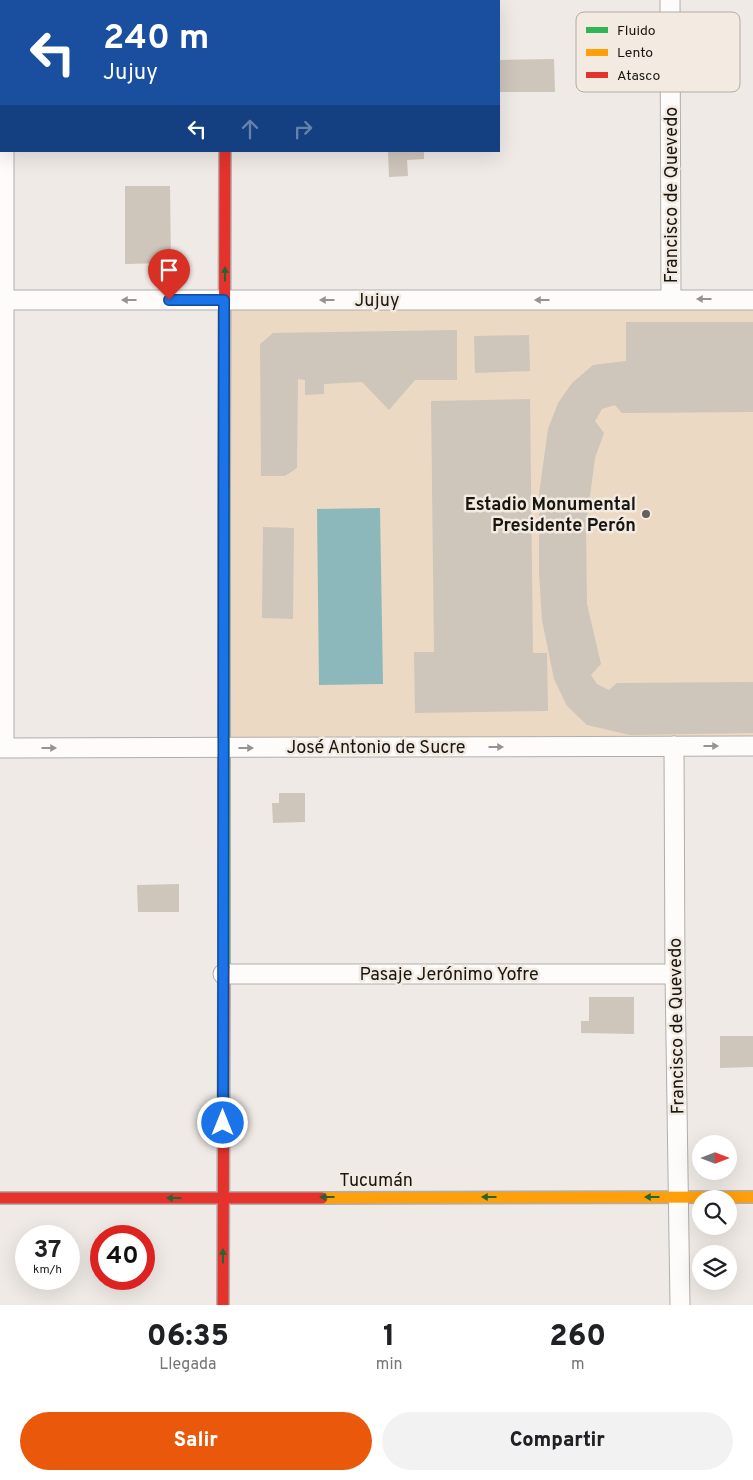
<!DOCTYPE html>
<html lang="es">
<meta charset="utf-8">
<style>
:root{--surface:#fff;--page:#f2f2f2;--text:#202124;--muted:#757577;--accent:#ea580c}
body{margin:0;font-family:Overpass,sans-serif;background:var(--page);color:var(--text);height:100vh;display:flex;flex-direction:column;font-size:19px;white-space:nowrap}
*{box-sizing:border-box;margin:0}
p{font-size:16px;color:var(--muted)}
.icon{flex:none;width:28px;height:28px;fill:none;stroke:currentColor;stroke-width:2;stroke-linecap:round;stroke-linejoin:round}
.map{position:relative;height:1305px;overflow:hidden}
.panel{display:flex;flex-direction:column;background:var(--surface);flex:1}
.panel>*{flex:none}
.guide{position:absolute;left:0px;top:0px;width:500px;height:152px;box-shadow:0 5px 20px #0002;background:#1a4fa0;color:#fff;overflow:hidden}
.needle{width:32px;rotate:90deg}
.controls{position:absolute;left:692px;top:1135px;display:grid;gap:10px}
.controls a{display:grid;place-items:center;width:45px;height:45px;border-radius:50%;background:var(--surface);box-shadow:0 5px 20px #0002;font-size:25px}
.speed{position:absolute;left:15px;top:1225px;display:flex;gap:10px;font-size:25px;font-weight:700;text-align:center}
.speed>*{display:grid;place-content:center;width:65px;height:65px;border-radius:50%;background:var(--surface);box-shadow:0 5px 20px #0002;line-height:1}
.speed small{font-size:12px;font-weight:400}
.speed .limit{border:8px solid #d22;background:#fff;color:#111}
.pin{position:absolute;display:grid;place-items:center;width:42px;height:42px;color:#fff;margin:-51px -21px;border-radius:50% 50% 50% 0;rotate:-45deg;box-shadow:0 0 5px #0007}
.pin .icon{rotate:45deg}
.me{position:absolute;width:55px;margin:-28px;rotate:0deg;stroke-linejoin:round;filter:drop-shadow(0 0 4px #0008)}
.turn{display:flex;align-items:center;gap:18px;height:105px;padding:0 20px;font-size:22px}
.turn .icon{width:65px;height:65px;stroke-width:2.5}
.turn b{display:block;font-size:35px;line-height:42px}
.lanes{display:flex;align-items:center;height:48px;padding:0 20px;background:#0003;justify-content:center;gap:25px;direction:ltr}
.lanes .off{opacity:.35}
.eta{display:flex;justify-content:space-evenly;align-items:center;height:85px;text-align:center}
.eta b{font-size:30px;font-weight:800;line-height:35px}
.primary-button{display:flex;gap:10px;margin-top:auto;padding:10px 20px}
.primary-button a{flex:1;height:58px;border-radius:30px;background:var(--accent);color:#fff;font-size:20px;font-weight:800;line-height:58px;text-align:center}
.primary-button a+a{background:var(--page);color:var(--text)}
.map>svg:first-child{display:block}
.green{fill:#ebd9c3}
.water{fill:#8cb8bc}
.building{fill:#cec5bb}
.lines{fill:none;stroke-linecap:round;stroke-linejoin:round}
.street-casing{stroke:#b1aeaa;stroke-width:21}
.fast-casing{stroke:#b1aeaa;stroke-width:14}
.slow-casing{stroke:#b1aeaa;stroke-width:14}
.jam-casing{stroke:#b1aeaa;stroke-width:14}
.street{stroke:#fdfcfb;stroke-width:19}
.fast{stroke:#30b455;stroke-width:11}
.slow{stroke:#ff9f0a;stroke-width:11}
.jam{stroke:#e5322d;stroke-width:11}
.oneway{fill:#246534}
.oneway2{fill:#969492}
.route-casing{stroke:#114b97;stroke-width:12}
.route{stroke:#1a73e8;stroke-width:9}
.poi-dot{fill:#64605c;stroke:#f3ebe1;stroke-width:2}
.labels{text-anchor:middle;stroke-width:5;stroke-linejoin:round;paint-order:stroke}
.street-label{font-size:18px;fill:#191612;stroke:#f3ebe1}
.poi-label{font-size:18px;font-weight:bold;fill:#191612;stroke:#f3ebe1;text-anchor:end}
.key{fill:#f3ebe1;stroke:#b2aba3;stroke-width:1}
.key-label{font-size:14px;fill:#191612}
</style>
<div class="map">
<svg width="753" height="1305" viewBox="0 0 753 1305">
<rect width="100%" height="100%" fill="#efeae5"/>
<path class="green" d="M 224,300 L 753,300 L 753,746 L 224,748 Z"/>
<path class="water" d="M 380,508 L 383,684 L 319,685 L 317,509 Z"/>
<path class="building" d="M 554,59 L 555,92 L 499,92 L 499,60 Z
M 388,151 L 424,151 L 424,159 L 407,160 L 408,176 L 389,177 Z
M 125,186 L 170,186 L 171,263 L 125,264 Z
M 626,322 L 753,322 L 753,412 L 622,413 L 615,405 L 602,409 L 595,421 L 604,433 L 595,458 L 586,526 L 587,604 L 601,664 L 591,675 L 597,684 L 609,690 L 617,683 L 753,682 L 753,733 L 630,735 L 587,725 L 567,706 L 554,679 L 542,620 L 539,573 L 539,494 L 548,429 L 558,403 L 572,383 L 593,365 L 626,361 Z
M 457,330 L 457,380 L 415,380 L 389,410 L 362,382 L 324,384 L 324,394 L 305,395 L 305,380 L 298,379 L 297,468 L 285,476 L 261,476 L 260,344 L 273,333 Z
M 529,335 L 530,371 L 475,373 L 474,336 Z
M 530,399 L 533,653 L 547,653 L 548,711 L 415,713 L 414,652 L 434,652 L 431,401 Z
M 263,527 L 294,528 L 293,619 L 262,618 Z
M 279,793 L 305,793 L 305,822 L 273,823 L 272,803 L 279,803 Z
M 179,884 L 179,912 L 138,912 L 137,885 Z
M 589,997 L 634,997 L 634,1034 L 581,1033 L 581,1021 L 589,1021 Z
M 720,1036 L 753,1036 L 753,1067 L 720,1068 Z"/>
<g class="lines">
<g class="street-casing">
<path id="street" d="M 4,0 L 4,1
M 670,0 L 671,299
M 225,1 L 225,0
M 4,151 L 4,748
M 0,300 L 753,300
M 674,746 L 675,974 L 680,1305
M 0,748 L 753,746
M 223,974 L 675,974"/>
</g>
<g class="fast-casing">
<path id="fast" d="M 224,967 L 224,488"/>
</g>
<g class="slow-casing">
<path id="slow" d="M 322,1198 L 753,1197"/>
</g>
<g class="jam-casing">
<path id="jam" d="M 224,488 L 225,151
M 0,1198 L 322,1198
M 223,1305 L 224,967"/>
</g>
<use href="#street" class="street"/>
<use href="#fast" class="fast"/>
<use href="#slow" class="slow"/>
<use href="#jam" class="jam"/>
</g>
<defs><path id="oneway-solid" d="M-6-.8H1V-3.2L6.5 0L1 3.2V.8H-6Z" transform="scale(1.25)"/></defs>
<g class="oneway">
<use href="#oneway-solid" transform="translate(225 274) rotate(-90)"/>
<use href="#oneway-solid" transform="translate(327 1197) rotate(180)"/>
<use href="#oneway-solid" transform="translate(489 1197) rotate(180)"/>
<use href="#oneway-solid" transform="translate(652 1197) rotate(180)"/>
<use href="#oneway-solid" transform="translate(174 1198) rotate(180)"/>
<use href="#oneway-solid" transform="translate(223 1256) rotate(-90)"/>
</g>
<g class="oneway2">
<use href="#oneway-solid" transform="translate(704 299) rotate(-180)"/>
<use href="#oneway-solid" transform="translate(129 300) rotate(180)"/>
<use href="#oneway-solid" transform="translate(327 300) rotate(180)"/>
<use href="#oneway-solid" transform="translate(542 300) rotate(180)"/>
<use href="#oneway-solid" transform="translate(711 746)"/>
<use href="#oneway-solid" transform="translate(496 747)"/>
<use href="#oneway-solid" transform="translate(49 748)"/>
<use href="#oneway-solid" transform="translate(246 748)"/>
</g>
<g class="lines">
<g class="route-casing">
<path id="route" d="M 169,300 L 224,300 L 223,1123"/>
</g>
<use href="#route" class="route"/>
</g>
<circle class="poi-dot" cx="646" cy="514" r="5"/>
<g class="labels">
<g class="street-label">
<text transform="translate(671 195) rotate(-90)" y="6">Francisco de Quevedo</text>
<text x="377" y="306">Jujuy</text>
<text x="376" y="753">José Antonio de Sucre</text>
<text x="449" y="980">Pasaje Jerónimo Yofre</text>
<text transform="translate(676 1026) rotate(-91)" y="6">Francisco de Quevedo</text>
<text x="376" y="1186">Tucumán</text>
</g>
<g class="poi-label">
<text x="636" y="510">Estadio Monumental<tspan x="636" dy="21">Presidente Perón</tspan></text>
</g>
</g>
<rect x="576" y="12" width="164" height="80" rx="8" class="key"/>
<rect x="586" y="27" width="22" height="6" fill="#30b455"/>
<rect x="586" y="49" width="22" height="7" fill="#ff9f0a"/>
<rect x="586" y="72" width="22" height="6" fill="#e5322d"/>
<g class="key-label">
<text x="617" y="35">Fluido</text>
<text x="617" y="57">Lento</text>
<text x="617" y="80">Atasco</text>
</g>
</svg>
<div class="controls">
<a><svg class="needle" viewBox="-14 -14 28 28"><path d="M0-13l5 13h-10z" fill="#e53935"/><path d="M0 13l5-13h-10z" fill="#757577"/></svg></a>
<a><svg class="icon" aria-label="search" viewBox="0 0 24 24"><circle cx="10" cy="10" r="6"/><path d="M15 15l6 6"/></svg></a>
<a><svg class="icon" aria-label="layers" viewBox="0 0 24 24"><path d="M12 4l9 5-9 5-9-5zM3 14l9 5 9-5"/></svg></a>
</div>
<div class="speed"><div>37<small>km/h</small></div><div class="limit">40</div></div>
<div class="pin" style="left:169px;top:300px;background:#d93025"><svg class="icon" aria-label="arrive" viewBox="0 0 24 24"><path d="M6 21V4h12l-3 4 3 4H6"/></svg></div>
<svg class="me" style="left:223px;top:1123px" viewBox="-20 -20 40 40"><circle r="17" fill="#1a73e8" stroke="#fff" stroke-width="3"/><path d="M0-11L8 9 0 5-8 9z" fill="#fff"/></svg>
<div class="guide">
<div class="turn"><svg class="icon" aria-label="left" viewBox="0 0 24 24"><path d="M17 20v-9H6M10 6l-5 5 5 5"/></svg><div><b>240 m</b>Jujuy</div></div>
<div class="lanes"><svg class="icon" aria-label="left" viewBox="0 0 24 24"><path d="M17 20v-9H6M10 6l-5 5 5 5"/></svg><svg class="icon off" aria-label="ahead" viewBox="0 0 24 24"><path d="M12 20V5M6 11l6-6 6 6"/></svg><svg class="icon off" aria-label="right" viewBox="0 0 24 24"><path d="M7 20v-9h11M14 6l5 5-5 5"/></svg></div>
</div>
</div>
<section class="panel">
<div class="eta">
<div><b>06:35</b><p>Llegada</p></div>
<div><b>1</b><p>min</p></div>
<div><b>260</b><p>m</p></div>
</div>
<div class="primary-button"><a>Salir</a><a>Compartir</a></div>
</section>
